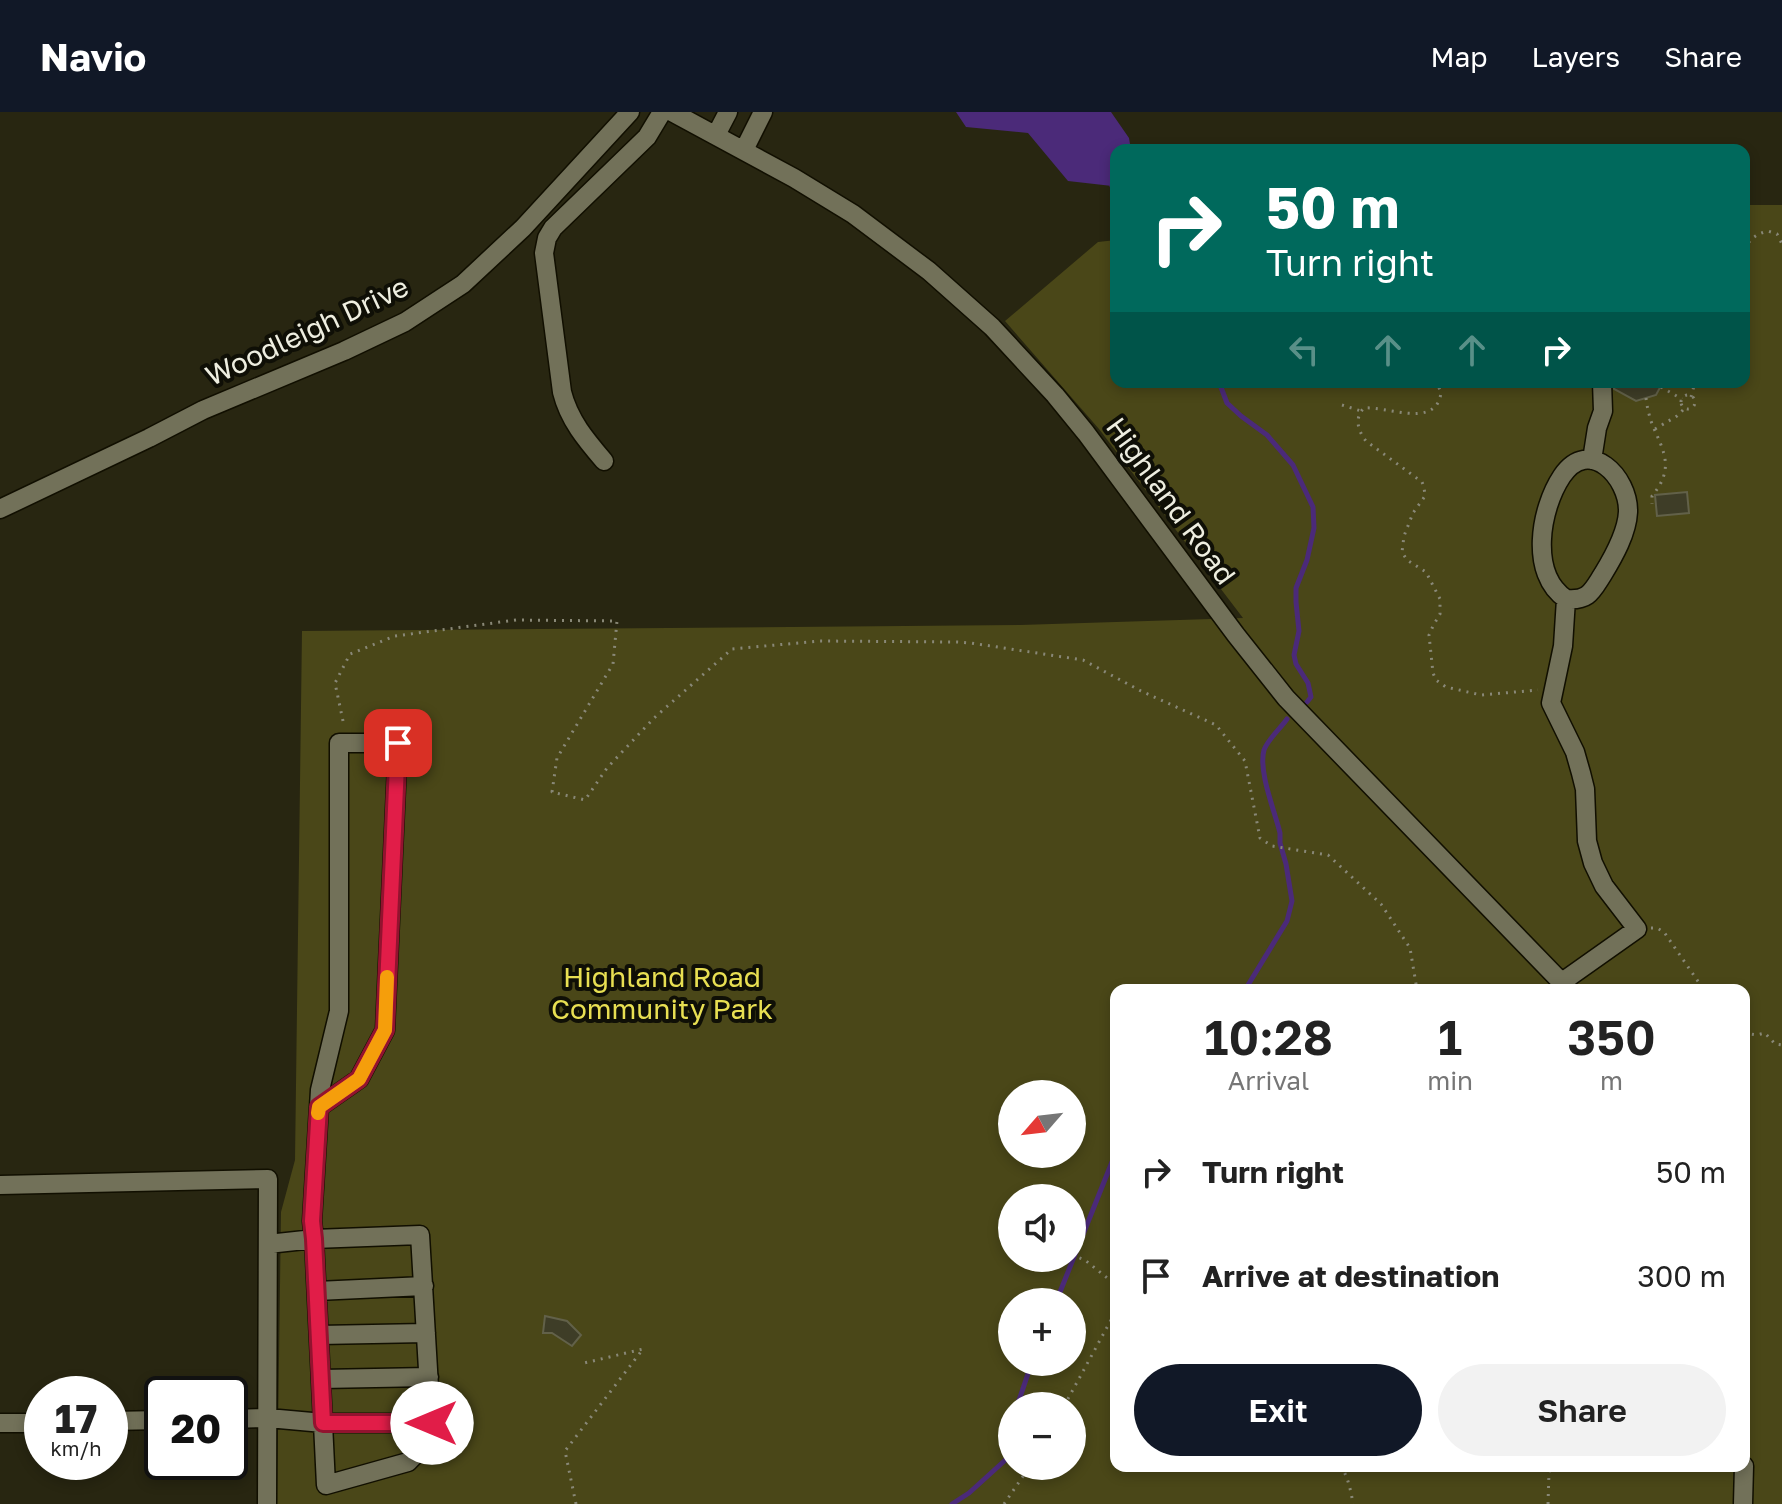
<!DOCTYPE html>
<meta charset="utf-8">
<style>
:root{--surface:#fff;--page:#f2f2f2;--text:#222;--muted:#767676;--accent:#111827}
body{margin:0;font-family:"Golos Text",sans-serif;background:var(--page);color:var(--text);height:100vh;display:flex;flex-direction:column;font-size:30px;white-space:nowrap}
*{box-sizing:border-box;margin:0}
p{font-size:26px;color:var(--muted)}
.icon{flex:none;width:44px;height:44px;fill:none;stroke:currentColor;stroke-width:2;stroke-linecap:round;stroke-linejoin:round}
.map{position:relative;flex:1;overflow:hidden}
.drawer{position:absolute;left:1110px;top:872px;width:640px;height:488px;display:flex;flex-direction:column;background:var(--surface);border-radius:16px;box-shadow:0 4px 12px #0003}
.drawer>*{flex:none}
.guide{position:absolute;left:1110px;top:32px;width:640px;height:244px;border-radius:16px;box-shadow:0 4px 12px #0003;background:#00695c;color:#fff;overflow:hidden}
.needle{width:52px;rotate:242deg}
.buttons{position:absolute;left:998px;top:968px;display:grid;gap:16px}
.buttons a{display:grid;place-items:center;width:88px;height:88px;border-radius:50%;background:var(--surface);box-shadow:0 4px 12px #0003;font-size:40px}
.speed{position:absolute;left:24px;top:1264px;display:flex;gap:16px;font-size:40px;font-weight:700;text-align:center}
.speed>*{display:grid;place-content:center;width:104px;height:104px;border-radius:50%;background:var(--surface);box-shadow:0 4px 12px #0003;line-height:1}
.speed small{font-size:20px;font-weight:400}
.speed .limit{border:4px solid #111;border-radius:12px;background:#fff;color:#111}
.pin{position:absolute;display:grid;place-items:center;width:68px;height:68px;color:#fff;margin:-34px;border-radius:16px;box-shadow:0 4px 12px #0006}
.me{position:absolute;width:88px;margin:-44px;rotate:270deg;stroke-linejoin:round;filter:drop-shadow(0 0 6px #0008)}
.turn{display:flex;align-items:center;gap:28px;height:168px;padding:0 24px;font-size:36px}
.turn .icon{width:104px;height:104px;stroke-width:2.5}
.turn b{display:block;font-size:56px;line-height:68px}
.lanes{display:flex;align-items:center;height:76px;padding:0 24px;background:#0003;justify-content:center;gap:40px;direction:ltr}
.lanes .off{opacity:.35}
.eta{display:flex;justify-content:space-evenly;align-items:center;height:136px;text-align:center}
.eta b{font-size:48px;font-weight:600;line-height:56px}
.primary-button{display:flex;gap:16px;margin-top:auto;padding:16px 24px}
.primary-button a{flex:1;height:92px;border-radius:48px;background:var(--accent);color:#fff;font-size:32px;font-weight:600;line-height:92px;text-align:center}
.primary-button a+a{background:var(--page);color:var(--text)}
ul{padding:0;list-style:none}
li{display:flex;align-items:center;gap:24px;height:104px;padding:0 24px}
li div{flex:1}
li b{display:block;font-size:30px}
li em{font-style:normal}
header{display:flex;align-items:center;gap:48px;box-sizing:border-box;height:112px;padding:0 40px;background:var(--accent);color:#fff}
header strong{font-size:38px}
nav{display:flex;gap:44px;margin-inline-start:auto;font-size:28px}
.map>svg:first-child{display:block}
.green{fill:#4a4718;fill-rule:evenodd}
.water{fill:#4b2a79}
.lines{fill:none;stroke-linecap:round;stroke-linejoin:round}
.stream{stroke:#4b2a79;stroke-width:5}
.building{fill:#3e3d27;stroke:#626149;stroke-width:2}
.minor-casing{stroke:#110f00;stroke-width:21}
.path{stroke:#898877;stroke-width:3;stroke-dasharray:2 6;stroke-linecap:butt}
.minor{stroke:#727159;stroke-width:18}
.route-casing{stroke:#92132f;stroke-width:20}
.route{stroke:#e11d48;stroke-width:14}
.slow{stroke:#f59e0b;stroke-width:14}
.labels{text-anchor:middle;stroke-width:8;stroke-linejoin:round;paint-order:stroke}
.street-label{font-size:28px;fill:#eeeee0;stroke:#0f0f06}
.park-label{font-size:28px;fill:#e8df52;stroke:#0f0f06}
</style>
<header>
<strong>Navio</strong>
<nav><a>Map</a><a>Layers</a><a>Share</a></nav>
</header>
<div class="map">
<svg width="1782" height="1392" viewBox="0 0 1782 1392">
<rect width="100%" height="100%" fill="#282611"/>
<path class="green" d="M 1744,93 L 1782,93 L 1782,1392 L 277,1392 L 281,1100 L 295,1048 L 302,519 L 1020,513 L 1243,506 L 1099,317 L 1005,209 L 1098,130 L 1116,128 L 1116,270 L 1744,270 ZM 1116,878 L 1744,878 L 1744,1354 L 1116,1354 ZM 1012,982 L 1072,982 L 1072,1042 L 1012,1042 ZM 1012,1086 L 1072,1086 L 1072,1146 L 1012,1146 ZM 1012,1190 L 1072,1190 L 1072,1250 L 1012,1250 ZM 1012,1294 L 1072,1294 L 1072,1354 L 1012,1354 Z"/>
<path class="water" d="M 956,0 L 1111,0 L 1129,26 L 1131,38 L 1116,38 L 1116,71 L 1112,74 L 1068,69 L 1028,21 L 966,15 Z"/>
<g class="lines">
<path class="stream" d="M 1112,74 L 1116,83
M 1219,270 L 1227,291 L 1241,304 L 1267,323 L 1293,353 L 1313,395 L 1314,416 L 1307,448 L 1296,476 L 1296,490 L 1299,519 L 1294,543 L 1296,552 L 1308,571 L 1311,585 L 1307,590
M 1245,878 L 1287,809 L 1292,789 L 1286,752 L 1280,731 L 1280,721 C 1275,700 1258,659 1264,638 C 1268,627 1280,617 1287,607
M 1056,1190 L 1116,1040
M 1017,1294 L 1032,1250
M 952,1392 L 969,1381 L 1012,1342"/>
</g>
<path class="building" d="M 1614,270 L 1663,270 L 1656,283 L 1636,289 L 1614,277 Z
M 1687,380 L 1689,401 L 1657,404 L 1655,383 Z
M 545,1204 L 567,1209 L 581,1223 L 572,1234 L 552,1221 L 543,1221 Z"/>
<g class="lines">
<g class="minor-casing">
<path id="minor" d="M 672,0 L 794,66 L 853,102 L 929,159 L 992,215 L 1055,283 L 1086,321 L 1236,523 L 1286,586 L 1569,878
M 716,23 L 728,0
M 744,38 L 763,0
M 1592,348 L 1597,316 L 1603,299 L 1602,270
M 604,349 C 586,328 569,308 562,280 L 544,141 L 547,126 L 553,116 L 647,25 L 662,0
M 0,397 L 149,326 L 203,298 L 344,239 L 405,210 L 463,172 L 523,116 L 630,0
M 1562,870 L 1637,817 L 1604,774 L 1593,751 L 1587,729 L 1585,677 L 1581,661 L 1575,640 L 1551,591 L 1563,534 L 1566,487 C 1589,489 1592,479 1603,462 C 1614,444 1627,421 1628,400 C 1629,365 1589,324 1562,364 C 1540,397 1529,462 1566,487
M 0,1073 L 268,1067 L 267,1392
M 268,1132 L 314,1127 L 326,1373 L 408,1350 L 432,1325 L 420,1123 L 314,1127 L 312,1109 L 319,995 L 359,967 L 385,918 L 398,631 L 339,631 L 339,899 L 320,978 L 319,995
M 317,1179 L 424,1174
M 319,1223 L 426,1221
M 321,1267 L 429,1265
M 230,1307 L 268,1306 L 323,1311 L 432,1311
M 110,1309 L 162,1308
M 0,1311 L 42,1311
M 1743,1392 L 1744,1354"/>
</g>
<path class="path" d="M 1744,137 C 1750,127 1756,122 1768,119 L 1777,122 L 1782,132
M 1433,270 C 1439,275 1442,278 1440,286 C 1431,315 1386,294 1364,296 C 1354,306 1358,319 1366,329 L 1422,370 L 1424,375 L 1425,384 L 1413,401 L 1404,424 L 1402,440 L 1407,448 L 1426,460 L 1440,487 L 1440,502 L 1433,514 L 1429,523 L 1433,561 L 1436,568 L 1446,575 L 1481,583 L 1538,578
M 1661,275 L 1682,287
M1681 290a7 7 0 1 1 14 0a7 7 0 1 1-14 0Z
M 1691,285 L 1695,270
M 1646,286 C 1647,295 1649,303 1652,312 C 1664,340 1675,356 1652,384 L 1652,392
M 1342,293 L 1361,299
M 1655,317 L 1677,304 L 1684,297
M 343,609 L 335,571 L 350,542 L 395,524 L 516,508 L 617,509 L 613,552 L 557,646 L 552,680 L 585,688 L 607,656 L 654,606 L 732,537 L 820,529 L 957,530 L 971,531 L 1083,548 L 1141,579 L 1216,613 L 1245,649 L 1260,726 L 1272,734 L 1328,743 L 1381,792 L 1410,836 L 1417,878
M 1651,816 L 1657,816 L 1664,820 L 1704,878
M 1744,921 L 1757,923 L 1765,921 L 1775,932 L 1782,933
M 1072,1143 L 1085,1148 L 1116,1173
M 1064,1294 L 1116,1199
M 1341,1354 C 1348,1365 1351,1379 1353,1392
M 576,1392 L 565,1339 L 643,1237 L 580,1252
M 1004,1392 L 1030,1354
M 1548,1392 L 1549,1360 L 1553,1354"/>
<use href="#minor" class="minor"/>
</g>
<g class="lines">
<g class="route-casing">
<path id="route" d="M 398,631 L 385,918 L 359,967 L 319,995 L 312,1109 L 314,1127 L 323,1311 L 432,1311"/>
</g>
<use href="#route" class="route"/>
<path class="slow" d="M 318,1001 L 319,995 L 359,967 L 385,918 L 387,865"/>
</g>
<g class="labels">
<g class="street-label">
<text transform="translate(307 219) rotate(-25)" y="10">Woodleigh Drive</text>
<text transform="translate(1171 389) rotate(54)" y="10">Highland Road</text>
</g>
<g class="park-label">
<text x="662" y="875">Highland Road<tspan x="662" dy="32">Community Park</tspan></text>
</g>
</g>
</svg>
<div class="buttons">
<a><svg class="needle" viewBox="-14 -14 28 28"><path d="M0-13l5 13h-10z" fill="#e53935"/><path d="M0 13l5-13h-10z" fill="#767676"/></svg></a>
<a><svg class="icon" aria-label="sound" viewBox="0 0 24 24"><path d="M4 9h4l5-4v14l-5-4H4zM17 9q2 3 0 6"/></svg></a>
<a>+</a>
<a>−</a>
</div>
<div class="speed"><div>17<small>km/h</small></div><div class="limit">20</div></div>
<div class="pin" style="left:398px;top:631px;background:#d93025"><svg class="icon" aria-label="arrive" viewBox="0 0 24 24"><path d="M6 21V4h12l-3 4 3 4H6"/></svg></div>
<svg class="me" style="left:432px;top:1311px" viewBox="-20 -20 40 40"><circle r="19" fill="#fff"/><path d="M0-13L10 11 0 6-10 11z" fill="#e11d48"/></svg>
<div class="guide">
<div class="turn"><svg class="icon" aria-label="right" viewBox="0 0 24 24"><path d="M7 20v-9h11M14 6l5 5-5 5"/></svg><div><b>50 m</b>Turn right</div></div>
<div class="lanes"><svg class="icon off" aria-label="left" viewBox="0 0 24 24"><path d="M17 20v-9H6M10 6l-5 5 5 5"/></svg><svg class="icon off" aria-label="ahead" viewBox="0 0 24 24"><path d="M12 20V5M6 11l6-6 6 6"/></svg><svg class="icon off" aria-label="ahead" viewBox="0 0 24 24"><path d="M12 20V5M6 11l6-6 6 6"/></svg><svg class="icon" aria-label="right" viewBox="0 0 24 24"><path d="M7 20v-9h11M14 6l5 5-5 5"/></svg></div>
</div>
<section class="drawer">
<div class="eta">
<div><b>10:28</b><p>Arrival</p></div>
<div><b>1</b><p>min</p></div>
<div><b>350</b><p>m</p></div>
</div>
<ul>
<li><svg class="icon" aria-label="right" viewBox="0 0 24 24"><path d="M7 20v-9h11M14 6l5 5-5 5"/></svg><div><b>Turn right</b></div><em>50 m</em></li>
<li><svg class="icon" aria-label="arrive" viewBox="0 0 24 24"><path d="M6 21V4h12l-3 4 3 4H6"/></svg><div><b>Arrive at destination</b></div><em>300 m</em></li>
</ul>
<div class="primary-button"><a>Exit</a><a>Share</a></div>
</section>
</div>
